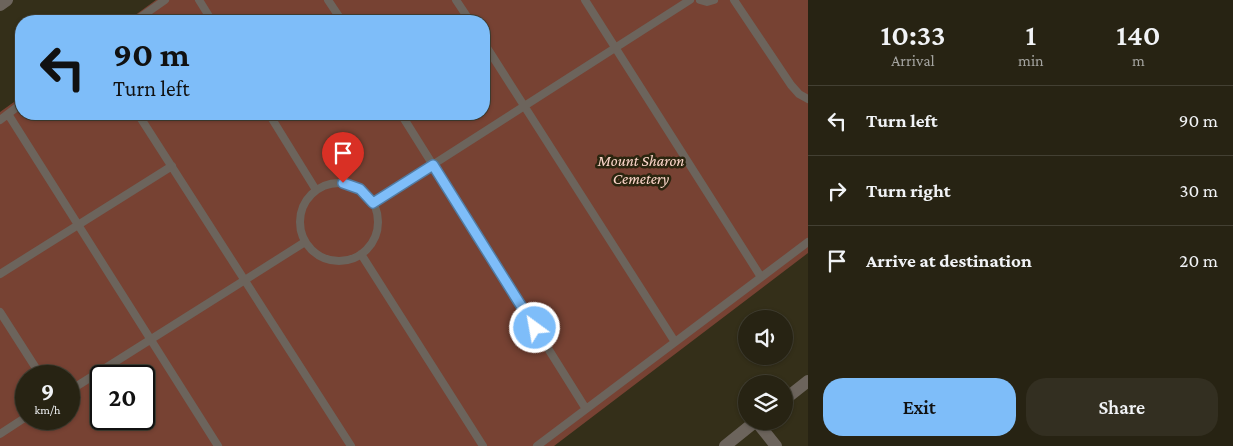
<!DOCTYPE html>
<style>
:root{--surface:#272313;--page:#332f21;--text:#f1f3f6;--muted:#a4a4a0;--line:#434033;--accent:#7ebdf9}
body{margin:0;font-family:"Crimson Pro",serif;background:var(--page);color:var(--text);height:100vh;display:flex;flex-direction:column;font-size:19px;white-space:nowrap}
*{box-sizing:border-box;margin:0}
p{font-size:16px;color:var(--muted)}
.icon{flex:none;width:28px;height:28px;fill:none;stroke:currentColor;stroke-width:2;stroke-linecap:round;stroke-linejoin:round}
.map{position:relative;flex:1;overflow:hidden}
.sheet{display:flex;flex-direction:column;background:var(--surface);width:425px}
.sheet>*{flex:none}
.hud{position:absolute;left:15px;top:15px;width:475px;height:105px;border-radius:20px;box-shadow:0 1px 4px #0004,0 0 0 1px var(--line);background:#7ebdf9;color:#111;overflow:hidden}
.controls{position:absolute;left:738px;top:310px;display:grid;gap:10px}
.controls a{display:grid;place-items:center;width:55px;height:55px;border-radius:50%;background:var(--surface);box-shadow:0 1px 4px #0004,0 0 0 1px var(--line);font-size:25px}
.speed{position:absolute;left:15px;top:365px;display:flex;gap:10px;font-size:25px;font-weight:700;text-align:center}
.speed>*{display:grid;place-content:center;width:65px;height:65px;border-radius:50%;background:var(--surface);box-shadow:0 1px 4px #0004,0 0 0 1px var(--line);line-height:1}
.speed small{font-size:12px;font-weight:400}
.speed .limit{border:2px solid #111;border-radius:8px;background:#fff;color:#111}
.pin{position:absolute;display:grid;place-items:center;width:42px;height:42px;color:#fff;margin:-51px -21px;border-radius:50% 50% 50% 0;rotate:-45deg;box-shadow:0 0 5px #0007}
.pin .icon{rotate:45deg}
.me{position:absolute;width:55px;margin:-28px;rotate:328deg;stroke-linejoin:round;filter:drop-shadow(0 0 4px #0008)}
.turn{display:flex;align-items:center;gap:18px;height:105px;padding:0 15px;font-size:22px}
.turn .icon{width:65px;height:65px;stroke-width:2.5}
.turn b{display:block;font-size:35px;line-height:42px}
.eta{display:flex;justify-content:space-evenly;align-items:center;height:85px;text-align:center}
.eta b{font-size:30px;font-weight:600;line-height:35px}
.button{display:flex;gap:10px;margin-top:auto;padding:10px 15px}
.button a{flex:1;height:58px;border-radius:20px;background:var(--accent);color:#111;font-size:20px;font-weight:600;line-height:58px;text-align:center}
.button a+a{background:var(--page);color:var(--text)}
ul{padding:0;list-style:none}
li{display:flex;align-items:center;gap:15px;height:70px;padding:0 15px;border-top:1px solid var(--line)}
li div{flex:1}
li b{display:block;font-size:19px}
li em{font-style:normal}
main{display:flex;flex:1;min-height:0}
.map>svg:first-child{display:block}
.green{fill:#774233;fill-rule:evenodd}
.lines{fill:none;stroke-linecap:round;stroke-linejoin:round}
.lane{stroke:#6c645c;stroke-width:8}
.street{stroke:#6c645c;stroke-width:12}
.route-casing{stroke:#527ba2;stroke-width:12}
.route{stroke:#7ebdf9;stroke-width:9}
.labels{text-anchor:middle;stroke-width:5;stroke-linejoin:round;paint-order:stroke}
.park-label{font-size:16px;font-style:italic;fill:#fdd7cb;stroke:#2a250f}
</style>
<main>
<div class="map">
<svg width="808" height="446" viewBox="0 0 808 446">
<rect width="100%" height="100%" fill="#342f19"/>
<path class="green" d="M 156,0 L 808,0 L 808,253 L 554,446 L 0,446 L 0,112 L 21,97 L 21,114 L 484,114 L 484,21 L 127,21 ZM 26,376 L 69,376 L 69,419 L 26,419 ZM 101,376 L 144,376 L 144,419 L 101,419 Z"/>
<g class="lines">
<path class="lane" d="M 199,0 L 212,21
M 328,0 L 342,21
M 456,0 L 470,21
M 585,0 L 761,277
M 700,0 L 707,2 L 714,0
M 734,0 L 791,85 L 799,94 L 808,99
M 135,21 L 165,0
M 484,43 L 675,342
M 8,114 L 218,446
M 138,114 L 351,446
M 269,114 L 316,190
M 401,114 L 586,409
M 0,120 L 21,104
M300 222a39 39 0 1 1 78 0a39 39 0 1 1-78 0Z
M 373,203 L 690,0
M 361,254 L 483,446
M 0,274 L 172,166
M 0,312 L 41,376
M 69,391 L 305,242
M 0,434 L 26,417
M 537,446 L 808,242"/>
<path class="street" d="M 0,5 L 7,0
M 784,400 L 808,381
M 725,446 L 756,421 L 776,446"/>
</g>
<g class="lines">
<g class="route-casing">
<path id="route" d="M 343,183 L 360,189 L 373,203 L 433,165 L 535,328"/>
</g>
<use href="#route" class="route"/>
</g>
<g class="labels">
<g class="park-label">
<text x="641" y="166">Mount Sharon<tspan x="641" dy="18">Cemetery</tspan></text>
</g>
</g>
</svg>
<div class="controls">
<a><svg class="icon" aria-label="sound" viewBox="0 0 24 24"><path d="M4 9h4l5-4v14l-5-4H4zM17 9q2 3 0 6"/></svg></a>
<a><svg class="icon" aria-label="layers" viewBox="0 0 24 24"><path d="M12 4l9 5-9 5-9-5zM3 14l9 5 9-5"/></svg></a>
</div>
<div class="speed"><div>9<small>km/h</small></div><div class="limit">20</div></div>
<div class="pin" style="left:343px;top:183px;background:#d93025"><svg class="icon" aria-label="arrive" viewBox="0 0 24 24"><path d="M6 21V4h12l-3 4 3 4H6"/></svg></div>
<svg class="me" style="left:535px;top:328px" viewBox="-20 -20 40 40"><circle r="17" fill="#7ebdf9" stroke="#fff" stroke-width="3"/><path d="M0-11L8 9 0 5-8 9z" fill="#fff"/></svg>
<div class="hud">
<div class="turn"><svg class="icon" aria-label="left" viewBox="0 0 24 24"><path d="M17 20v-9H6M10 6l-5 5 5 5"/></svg><div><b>90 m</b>Turn left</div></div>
</div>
</div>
<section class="sheet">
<div class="eta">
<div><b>10:33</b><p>Arrival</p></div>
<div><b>1</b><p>min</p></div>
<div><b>140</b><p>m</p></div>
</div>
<ul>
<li><svg class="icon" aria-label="left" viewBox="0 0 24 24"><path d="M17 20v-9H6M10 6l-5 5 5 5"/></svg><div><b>Turn left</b></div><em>90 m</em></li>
<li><svg class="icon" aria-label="right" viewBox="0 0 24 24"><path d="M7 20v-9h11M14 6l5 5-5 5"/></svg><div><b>Turn right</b></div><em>30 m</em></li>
<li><svg class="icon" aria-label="arrive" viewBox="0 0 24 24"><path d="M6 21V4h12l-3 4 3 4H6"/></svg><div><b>Arrive at destination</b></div><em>20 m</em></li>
</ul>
<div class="button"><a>Exit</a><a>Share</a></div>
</section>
</main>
